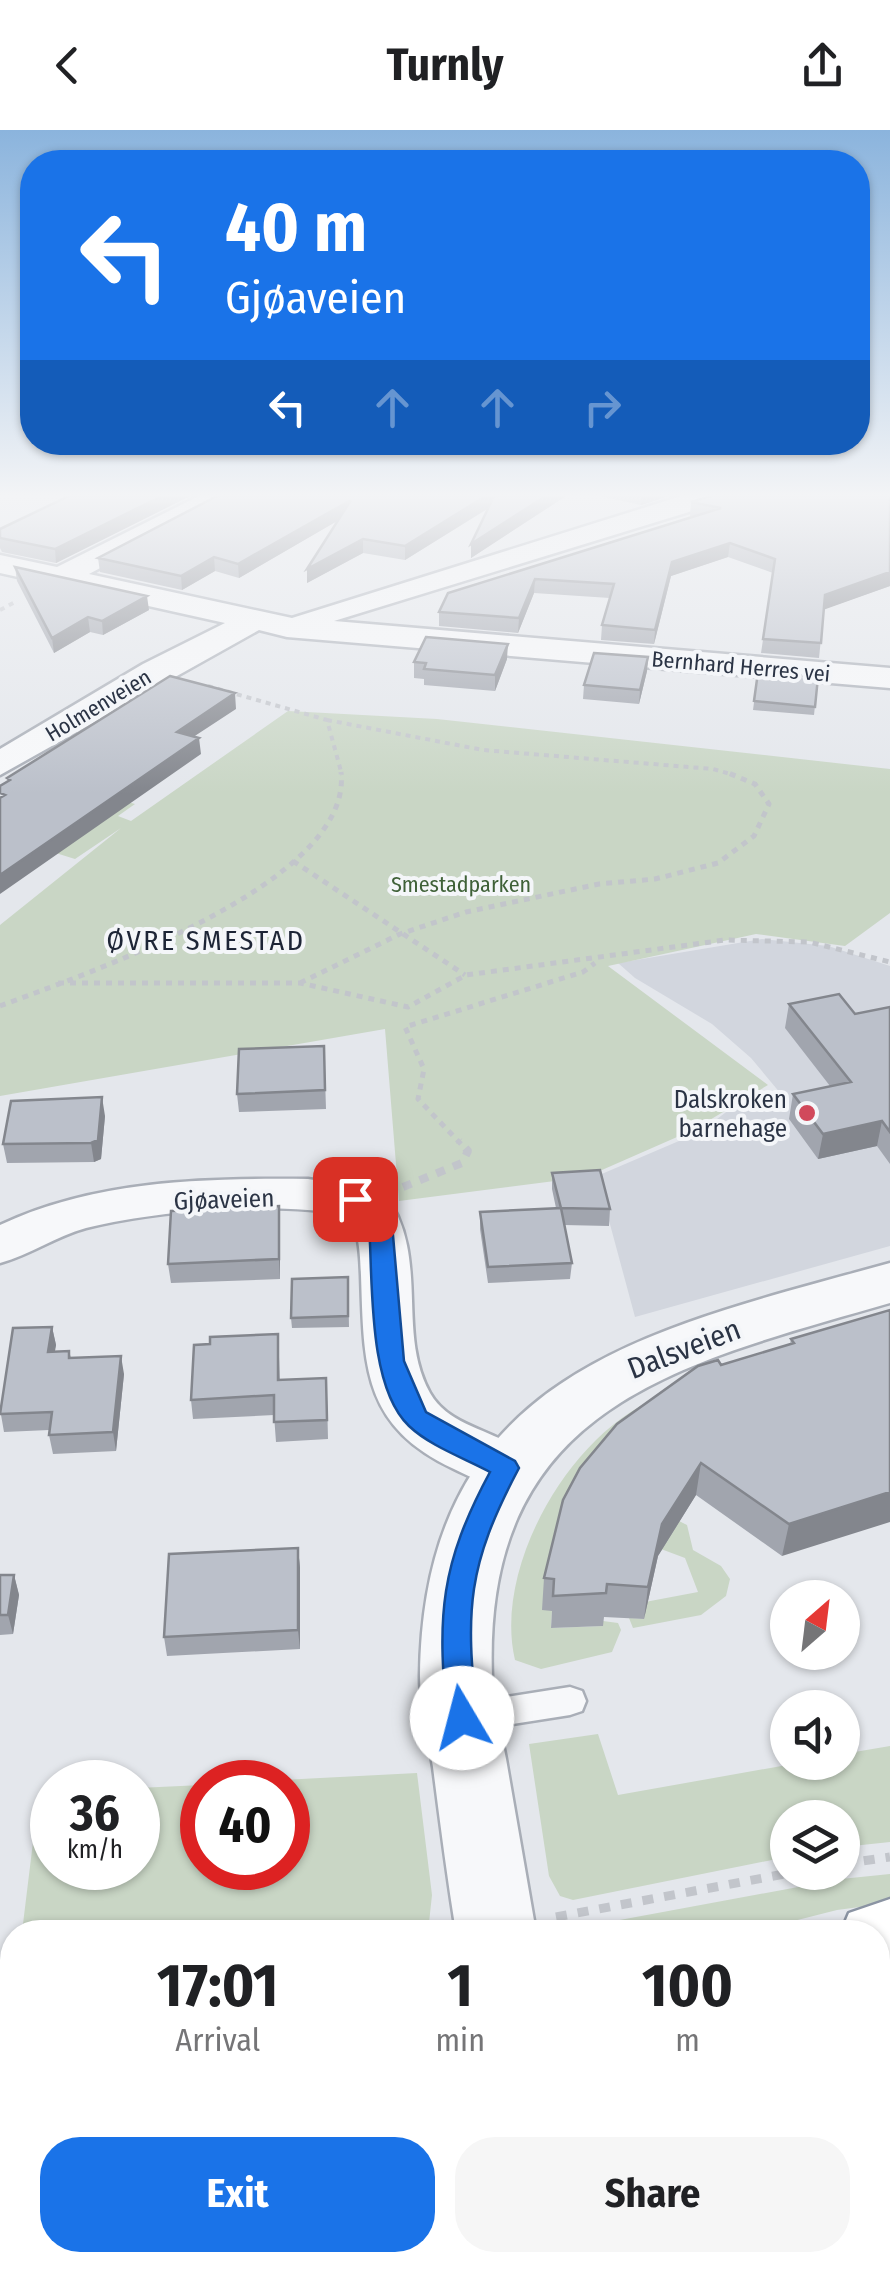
<!DOCTYPE html>
<meta charset="utf-8">
<style>
:root{--surface:#fff;--page:#f6f6f6;--text:#202124;--muted:#757577;--accent:#1a73e8}
body{margin:0;font-family:"Fira Sans Condensed",sans-serif;background:var(--page);color:var(--text);height:100vh;display:flex;flex-direction:column;font-size:38px;white-space:nowrap}
*{box-sizing:border-box;margin:0}
p{font-size:32px;color:var(--muted)}
.icon{flex:none;width:55px;height:55px;fill:none;stroke:currentColor;stroke-width:2;stroke-linecap:round;stroke-linejoin:round}
.map{position:relative;flex:1;overflow:hidden}
.side{position:absolute;left:0px;top:1790px;width:890px;height:352px;display:flex;flex-direction:column;background:var(--surface);border-radius:40px 40px 0 0;box-shadow:0 2px 8px #0004}
.side>*{flex:none}
.top-card{position:absolute;left:20px;top:20px;width:850px;height:305px;border-radius:40px;box-shadow:0 2px 8px #0004;background:#1a73e8;color:#fff;overflow:hidden}
.needle{width:65px;rotate:28deg}
.tools{position:absolute;left:770px;top:1450px;display:grid;gap:20px}
.tools a{display:grid;place-items:center;width:90px;height:90px;border-radius:50%;background:var(--surface);box-shadow:0 2px 8px #0004;font-size:50px}
.speed{position:absolute;left:30px;top:1630px;display:flex;gap:20px;font-size:50px;font-weight:700;text-align:center}
.speed>*{display:grid;place-content:center;width:130px;height:130px;border-radius:50%;background:var(--surface);box-shadow:0 2px 8px #0004;line-height:1}
.speed small{font-size:25px;font-weight:400}
.speed .limit{border:15px solid #d22;background:#fff;color:#111}
.pin{position:absolute;display:grid;place-items:center;width:85px;height:85px;color:#fff;margin:-42px;border-radius:20px;box-shadow:0 5px 15px #0006}
.me{position:absolute;width:110px;margin:-55px;rotate:352deg;stroke-linejoin:round;filter:drop-shadow(0 0 8px #0008)}
.turn{display:flex;align-items:center;gap:35px;height:210px;padding:0 40px;font-size:45px}
.turn .icon{width:130px;height:130px;stroke-width:2.5}
.turn b{display:block;font-size:70px;line-height:85px}
.lanes{display:flex;align-items:center;height:95px;padding:0 40px;background:#0003;justify-content:center;gap:50px;direction:ltr}
.lanes .off{opacity:.35}
.eta{display:flex;justify-content:space-evenly;align-items:center;height:170px;text-align:center}
.eta b{font-size:60px;font-weight:700;line-height:70px}
.primary-button{display:flex;gap:20px;margin-top:auto;padding:20px 40px}
.primary-button a{flex:1;height:115px;border-radius:40px;background:var(--accent);color:#fff;font-size:40px;font-weight:700;line-height:115px;text-align:center}
.primary-button a+a{background:var(--page);color:var(--text)}
header{display:flex;justify-content:space-between;align-items:center;height:130px;padding:0 40px;background:var(--surface);font-size:45px;font-weight:700}
.map>svg:first-child{display:block}
.built{fill:#d2d6de}
.green{fill:#c9d6c5}
.lines{fill:none;stroke-linecap:round;stroke-linejoin:round}
.trunk-tunnel{stroke:#bfc3cb;stroke-width:80;stroke-dasharray:80 40;stroke-linecap:butt}
.service-casing{stroke:#a9aeb7;stroke-width:5}
.minor-casing{stroke:#a9aeb7;stroke-width:5}
.tertiary-casing{stroke:#a9aeb7;stroke-width:5}
.primary-casing{stroke:#a3abb8;stroke-width:5}
.trunk-casing{stroke:#8b94a3;stroke-width:5}
.path-far3{stroke:#c2c5cb;stroke-width:4;stroke-dasharray:5 5;stroke-linecap:butt}
.path-far2{stroke:#c2c5cb;stroke-width:5;stroke-dasharray:6 6;stroke-linecap:butt}
.path-far1{stroke:#c2c5cb;stroke-width:8;stroke-dasharray:9 9;stroke-linecap:butt}
.path{stroke:#c2c5cb;stroke-width:9;stroke-dasharray:11 11;stroke-linecap:butt}
.service{fill:#f7f8fa;fill-rule:evenodd}
.minor{fill:#f7f8fa;fill-rule:evenodd}
.tertiary{fill:#f7f8fa;fill-rule:evenodd}
.primary{fill:#fff;fill-rule:evenodd}
.trunk{fill:#fff;fill-rule:evenodd}
.wall{fill:#a1a5ae}
.shaded-wall{fill:#83868d}
.building{fill:#bbc0ca;stroke:#83868d;stroke-width:2.5}
.route{fill:#1a73e8;stroke:#114b97;stroke-width:2.5}
.poi-dot{fill:#d1495b;stroke:#f4f6f9;stroke-width:4}
.labels{text-anchor:middle;stroke-width:8;stroke-linejoin:round;paint-order:stroke}
.far-street-label{font-size:22px;fill:#2b3445;stroke:#f4f6f9}
.far-park-label{font-size:22px;fill:#3f6138;stroke:#f4f6f9}
.poi-label{font-size:25px;fill:#2b3445;stroke:#f4f6f9;text-anchor:end}
.street-label{font-size:25px;fill:#2b3445;stroke:#f4f6f9}
.neighbourhood-label{font-size:28px;letter-spacing:2.5px;fill:#1d2536;stroke:#f4f6f9}
.near-street-label{font-size:30px;fill:#2b3445;stroke:#f4f6f9}
</style>
<header><svg class="icon" aria-label="back" viewBox="0 0 24 24"><path d="M15 5l-7 7 7 7"/></svg>Turnly<svg class="icon" aria-label="share" viewBox="0 0 24 24"><path d="M12 15V3M7 8l5-5 5 5M5 13v7h14v-7"/></svg></header>
<div class="map">
<svg width="890" height="2142" viewBox="0 0 890 2142">
<rect width="100%" height="100%" fill="#e4e7ec"/>
<path class="built" d="M 762,809 L 828,816 L 890,836 L 890,1116 L 635,1187 L 597,1046 L 700,1002 L 751,963 L 781,964 L 751,928 L 712,894 L 635,848 L 618,833 Z"/>
<path class="green" d="M 288,581 L 437,589 L 890,639 L 890,783 L 845,816 L 756,804 L 608,836 L 768,955 L 693,1000 L 586,1047 L 399,1071 L 385,899 L 0,966 L 0,795 L 121,698 L 75,729 L 1,706 L 113,668 L 135,674 L 118,686 L 131,691 Z
M 786,1241 L 552,1481 L 551,1498 L 603,1496 L 603,1491 L 618,1493 L 621,1500 L 612,1522 L 541,1539 L 515,1530 C 493,1437 570,1304 657,1268 C 695,1252 745,1250 786,1241 Z
M 679,1391 L 687,1395 L 693,1420 L 721,1436 L 730,1449 L 726,1466 L 701,1485 L 633,1498 L 629,1488 L 644,1489 L 645,1472 L 698,1462 L 685,1428 L 661,1419 Z
M 598,1604 L 618,1665 L 798,1633 L 842,1632 L 843,1624 L 890,1616 L 890,1712 L 843,1717 L 842,1688 L 788,1688 L 787,1727 L 573,1770 L 560,1766 L 549,1746 L 529,1614 Z
M 417,1643 L 432,1765 L 428,1802 L 22,1802 L 39,1663 L 52,1663 L 52,1738 L 138,1738 L 138,1658 L 202,1655 L 202,1738 L 288,1738 L 288,1652 L 243,1652 Z
M 890,1744 L 890,1773 L 837,1780 L 750,1802 L 555,1802 L 841,1749 Z
M 203,2132 L 221,2142 L 24,2142 Z"/>
<g class="lines">
<path class="trunk-tunnel" d="M 0,2123 L 12,2122"/>
<g class="service-casing">
<path id="service" d="M 570,1557 L 582,1561 L 586,1571 L 582,1581 L 570,1585 L 462,1602 L 450,1598 L 445,1588 L 450,1578 L 462,1574 Z"/>
</g>
<g class="minor-casing">
<path id="minor" d="M 203,364 L 239,364 L 89,444 L 292,488 L 688,364 L 732,364 L 728,370 L 334,491 L 890,538 L 890,558 L 287,507 L 259,500 L 0,645 L 0,619 L 143,534 L 225,493 L 0,443 L 0,425 L 57,437 Z
M 308,1049 L 383,1061 C 432,1126 395,1200 430,1263 C 453,1304 514,1299 535,1338 L 527,1354 C 498,1363 480,1351 454,1339 C 362,1296 364,1236 361,1145 C 360,1126 360,1102 348,1085 C 275,1071 158,1080 86,1098 C 56,1106 30,1125 0,1133 L 0,1095 C 95,1050 205,1048 308,1049 Z"/>
</g>
<g class="tertiary-casing">
<path id="tertiary" d="M 890,1133 L 890,1173 C 675,1235 482,1277 492,1547 C 493,1574 501,1603 506,1629 C 516,1687 526,1744 536,1802 L 456,1802 C 447,1747 440,1692 433,1637 C 428,1607 420,1576 420,1546 C 423,1242 648,1200 890,1133 Z"/>
</g>
<g class="primary-casing">
<path id="primary" d="M 12,2018 L 12,2108 L 0,2109 L 0,2019 Z"/>
</g>
<g class="trunk-casing">
<path id="trunk" d="M 890,1769 L 890,1847 L 878,1849 L 878,1802 L 841,1802 L 849,1783 Z
M 890,1919 L 890,2005 L 878,2006 L 878,1920 Z
M 890,2016 L 890,2106 L 878,2107 L 878,2017 Z
M 492,2130 L 579,2130 L 584,2142 L 489,2142 Z"/>
</g>
<path class="path-far3" d="M 0,480 L 17,471
M 208,556 L 327,590 L 342,645
M 327,590 L 483,620 L 713,639 L 734,645"/>
<path class="path-far2" d="M 293,731 L 465,845
M 58,853 L 300,853 L 408,877 L 466,845 L 725,810 L 809,812 L 890,832
M 300,853 L 400,804 L 466,782 L 599,754 L 655,749 L 718,733 L 754,706 L 769,674 L 755,654 L 726,642
M 0,876 C 82,845 354,754 341,642
M 461,1014 L 418,969 L 424,939 L 405,897 L 583,842 L 595,833"/>
<path class="path-far1" d="M 403,1057 L 462,1033 L 468,1021 L 459,1011"/>
<path class="path" d="M 842,1734 L 890,1727
M 556,1787 L 795,1742
M 0,1966 L 12,1965"/>
<use href="#service" class="service"/>
<use href="#minor" class="minor"/>
<use href="#tertiary" class="tertiary"/>
<use href="#primary" class="primary"/>
<use href="#trunk" class="trunk"/>
</g>
<path class="wall" d="M 73,364 L 194,364 L 56,433 L 2,422 L 0,418 L 0,399 Z
M 221,364 L 569,364 L 471,428 L 471,414 L 489,378 L 405,430 L 363,423 L 307,453 L 337,391 L 239,448 L 215,441 L 182,460 L 100,442 L 98,428 Z
M 590,364 L 675,364 L 641,375 Z
M 718,364 L 890,456 L 824,479 L 819,528 L 761,523 L 773,443 L 728,427 L 671,446 L 654,514 L 601,510 L 602,495 L 610,468 L 534,463 L 518,503 L 439,496 L 439,482 L 695,387 L 690,386 L 691,372 Z
M 15,437 L 149,480 L 103,505 L 90,502 L 54,523 L 17,451 Z
M 648,527 L 647,541 L 639,574 L 583,569 L 584,555 Z
M 507,529 L 495,561 L 424,555 L 424,549 L 414,548 L 414,532 Z
M 758,542 L 818,547 L 814,585 L 753,580 Z
M 789,874 L 855,884 L 890,877 L 890,1034 L 877,1016 L 818,1029 L 789,989 L 793,964 L 830,956 L 785,898 Z
M 324,916 L 326,979 L 239,982 L 237,964 Z
M 105,986 L 101,1029 L 94,1032 L 7,1033 L 3,1014 Z
M 552,1043 L 610,1079 L 609,1096 L 564,1095 L 572,1133 L 570,1149 L 488,1153 L 480,1099 L 480,1082 L 556,1078 L 552,1059 Z
M 280,1095 L 280,1149 L 171,1153 L 168,1134 Z
M 348,1147 L 349,1197 L 292,1198 L 291,1188 Z
M 890,1180 L 782,1426 L 696,1365 L 658,1426 L 644,1489 L 604,1487 L 603,1496 L 551,1498 L 552,1481 L 542,1480 L 544,1448 L 721,1235 L 790,1214 L 791,1209 Z
M 52,1197 L 56,1215 L 54,1222 L 69,1221 L 71,1228 L 124,1244 L 116,1321 L 53,1324 L 49,1305 L 49,1300 L 4,1302 L 0,1279 Z
M 278,1204 L 280,1250 L 327,1267 L 328,1309 L 276,1312 L 274,1285 L 193,1289 L 191,1270 L 210,1214 Z
M 298,1418 L 300,1438 L 300,1519 L 167,1526 L 164,1507 Z
M 0,1445 L 14,1445 L 19,1465 L 13,1504 L 0,1505 Z
M 841,2130 L 845,2130 L 890,2142 L 842,2142 Z"/>
<path class="shaded-wall" d="M 166,364 L 194,364 L 56,433 L 55,419 Z
M 489,364 L 498,364 L 498,372 L 405,430 L 405,416 Z
M 549,364 L 569,364 L 471,428 L 471,414 Z
M 641,364 L 675,364 L 641,375 Z
M 351,370 L 351,383 L 239,448 L 238,434 Z
M 363,409 L 363,423 L 307,453 L 307,439 Z
M 730,413 L 728,427 L 671,446 L 654,514 L 655,500 L 672,432 Z
M 214,427 L 215,441 L 182,460 L 181,446 Z
M 890,442 L 890,456 L 823,480 L 825,465 Z
M 535,449 L 534,463 L 518,503 L 519,488 Z
M 147,466 L 149,480 L 103,505 L 102,491 Z
M 88,487 L 90,502 L 54,523 L 52,508 Z
M 508,514 L 507,529 L 495,561 L 495,545 Z
M 648,527 L 647,541 L 639,574 L 640,560 Z
M 235,563 L 236,579 L 178,617 L 177,602 Z
M 199,608 L 201,624 L 0,764 L 0,745 Z
M 102,967 L 105,986 L 101,1029 L 94,1032 L 91,1013 Z
M 882,991 L 877,1016 L 818,1029 L 823,1004 Z
M 279,1076 L 280,1095 L 280,1149 L 279,1129 Z
M 52,1197 L 56,1215 L 52,1240 L 48,1222 Z
M 121,1226 L 124,1244 L 116,1321 L 113,1302 Z
M 701,1333 L 696,1365 L 658,1426 L 644,1489 L 648,1457 L 662,1394 Z
M 890,1362 L 890,1392 L 782,1426 L 789,1394 Z
M 298,1418 L 300,1438 L 300,1519 L 298,1500 Z
M 14,1445 L 19,1465 L 13,1504 L 8,1485 Z"/>
<path class="building" d="M 73,364 L 166,364 L 55,419 L 0,408 L 0,399 Z
M 221,364 L 489,364 L 405,416 L 363,409 L 307,439 L 351,370 L 238,434 L 214,427 L 181,446 L 98,428 Z
M 495,364 L 549,364 L 471,414 Z
M 718,364 L 890,364 L 890,442 L 825,465 L 821,513 L 763,509 L 775,429 L 730,413 L 672,432 L 655,500 L 602,495 L 614,454 L 535,449 L 519,488 L 439,482 L 448,463 L 721,378 L 691,372 Z
M 15,437 L 147,466 L 102,491 L 88,487 L 52,508 Z
M 426,507 L 508,514 L 495,545 L 424,539 L 426,533 L 414,532 Z
M 594,523 L 648,527 L 640,560 L 584,555 Z
M 758,542 L 818,547 L 815,577 L 754,571 Z
M 170,546 L 235,563 L 177,602 L 199,608 L 0,745 L 0,668 L 5,665 L 0,663 L 0,656 L 10,650 L 7,648 Z
M 839,864 L 855,884 L 890,877 L 890,1002 L 882,991 L 823,1004 L 793,964 L 851,952 L 789,874 Z
M 324,916 L 325,960 L 237,964 L 239,919 Z
M 102,967 L 98,1010 L 91,1013 L 3,1014 L 11,971 Z
M 600,1040 L 610,1079 L 561,1078 L 572,1133 L 488,1137 L 480,1082 L 561,1078 L 552,1043 Z
M 279,1076 L 279,1129 L 168,1134 L 171,1081 Z
M 348,1147 L 348,1186 L 291,1188 L 292,1149 Z
M 890,1180 L 890,1362 L 789,1394 L 701,1333 L 662,1394 L 648,1457 L 607,1454 L 606,1463 L 553,1466 L 554,1449 L 544,1448 L 563,1370 L 580,1338 L 617,1294 L 698,1236 L 718,1230 L 721,1235 L 794,1213 L 791,1209 Z
M 52,1197 L 48,1222 L 69,1221 L 69,1228 L 121,1226 L 113,1302 L 49,1305 L 52,1282 L 0,1284 L 13,1198 Z
M 278,1204 L 278,1250 L 326,1248 L 327,1290 L 274,1292 L 274,1265 L 191,1270 L 194,1215 L 210,1214 L 210,1207 Z
M 298,1418 L 298,1500 L 164,1507 L 169,1424 Z
M 0,1445 L 14,1445 L 8,1485 L 0,1485 Z
M 878,2124 L 890,2124 L 890,2142 L 847,2142 L 845,2130 L 878,2130 Z"/>
<linearGradient id="sky" x2="0" y2="1"><stop stop-color="#8bb4dd"/><stop offset="0.55" stop-color="#f3f4f6"/><stop offset="1" stop-color="#f3f4f6" stop-opacity="0"/></linearGradient>
<rect width="890" height="664" fill="url(#sky)"/>
<path class="route" d="M 355,1062 L 380,1073 L 392,1094 L 404,1231 L 426,1282 L 515,1331 L 519,1338 C 467,1436 465,1479 477,1588 L 473,1597 L 462,1601 L 451,1597 L 447,1588 C 437,1485 440,1435 490,1342 C 464,1328 430,1316 409,1296 C 367,1256 373,1149 369,1094 L 344,1069 Z"/>
<circle class="poi-dot" cx="807" cy="983" r="10"/>
<g class="labels">
<g class="far-street-label">
<text transform="translate(741 536) rotate(5)" y="8">Bernhard Herres vei</text>
<text transform="translate(98 575) rotate(-31)" y="8">Holmenveien</text>
</g>
<g class="far-park-label">
<text x="461" y="762">Smestadparken</text>
</g>
<g class="poi-label">
<text x="787" y="978">Dalskroken<tspan x="787" dy="29">barnehage</tspan></text>
</g>
<g class="street-label">
<text transform="translate(224 1069) rotate(-2)" y="9">Gjøaveien</text>
</g>
<g class="neighbourhood-label">
<text x="206" y="820">ØVRE SMESTAD</text>
</g>
<g class="near-street-label">
<text transform="translate(684 1219) rotate(-21)" y="10">Dalsveien</text>
</g>
</g>
</svg>
<div class="tools">
<a><svg class="needle" viewBox="-14 -14 28 28"><path d="M0-13l5 13h-10z" fill="#e53935"/><path d="M0 13l5-13h-10z" fill="#757577"/></svg></a>
<a><svg class="icon" aria-label="sound" viewBox="0 0 24 24"><path d="M4 9h4l5-4v14l-5-4H4zM17 9q2 3 0 6"/></svg></a>
<a><svg class="icon" aria-label="layers" viewBox="0 0 24 24"><path d="M12 4l9 5-9 5-9-5zM3 14l9 5 9-5"/></svg></a>
</div>
<div class="speed"><div>36<small>km/h</small></div><div class="limit">40</div></div>
<div class="pin" style="left:355px;top:1069px;background:#d93025"><svg class="icon" aria-label="arrive" viewBox="0 0 24 24"><path d="M6 21V4h12l-3 4 3 4H6"/></svg></div>
<svg class="me" style="left:462px;top:1588px" viewBox="-20 -20 40 40"><circle r="19" fill="#fff"/><path d="M0-13L10 11 0 6-10 11z" fill="#1a73e8"/></svg>
<div class="top-card">
<div class="turn"><svg class="icon" aria-label="left" viewBox="0 0 24 24"><path d="M17 20v-9H6M10 6l-5 5 5 5"/></svg><div><b>40 m</b>Gjøaveien</div></div>
<div class="lanes"><svg class="icon" aria-label="left" viewBox="0 0 24 24"><path d="M17 20v-9H6M10 6l-5 5 5 5"/></svg><svg class="icon off" aria-label="ahead" viewBox="0 0 24 24"><path d="M12 20V5M6 11l6-6 6 6"/></svg><svg class="icon off" aria-label="ahead" viewBox="0 0 24 24"><path d="M12 20V5M6 11l6-6 6 6"/></svg><svg class="icon off" aria-label="right" viewBox="0 0 24 24"><path d="M7 20v-9h11M14 6l5 5-5 5"/></svg></div>
</div>
<section class="side">
<div class="eta">
<div><b>17:01</b><p>Arrival</p></div>
<div><b>1</b><p>min</p></div>
<div><b>100</b><p>m</p></div>
</div>
<div class="primary-button"><a>Exit</a><a>Share</a></div>
</section>
</div>
